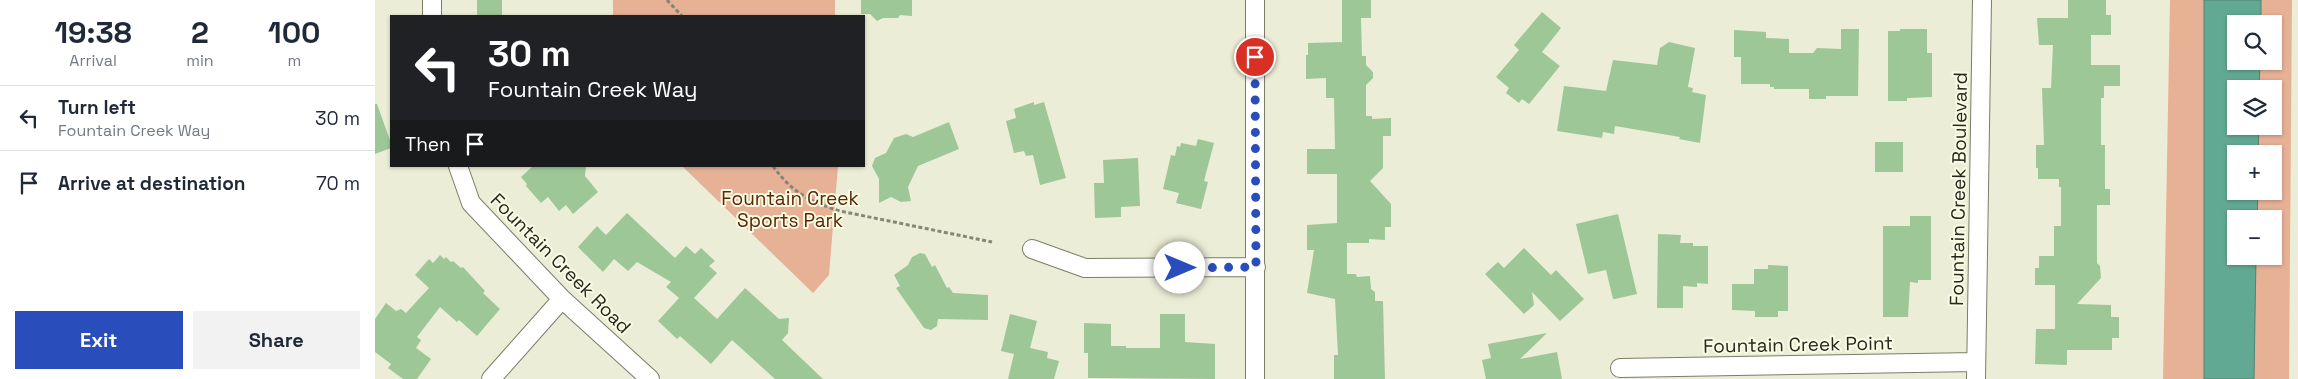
<!DOCTYPE html>
<meta charset="utf-8">
<style>
:root{--surface:#fff;--page:#f2f2f3;--text:#1f2937;--muted:#747a83;--line:#e0e1e3;--accent:#2a4dbc}
body{margin:0;font-family:"Space Grotesk",sans-serif;background:var(--page);color:var(--text);height:100vh;display:flex;flex-direction:column;font-size:19px;white-space:nowrap}
*{box-sizing:border-box;margin:0}
p{font-size:16px;color:var(--muted)}
.icon{flex:none;width:28px;height:28px;fill:none;stroke:currentColor;stroke-width:2;stroke-linecap:round;stroke-linejoin:round}
.map{position:relative;flex:1;overflow:hidden}
.panel{display:flex;flex-direction:column;background:var(--surface);width:375px}
.panel>*{flex:none}
.guide{position:absolute;left:15px;top:15px;width:475px;height:152px;border-radius:0px;box-shadow:0 1px 4px #0004;background:#202124;color:#fff;overflow:hidden}
.fabs{position:absolute;left:1852px;top:15px;display:grid;gap:10px}
.fabs a{display:grid;place-items:center;width:55px;height:55px;border-radius:0px;background:var(--surface);box-shadow:0 1px 4px #0004;font-size:25px}
.pin{position:absolute;display:grid;place-items:center;width:42px;height:42px;color:#fff;margin:-21px;border:2px solid #fff;border-radius:50%;box-shadow:0 1px 5px #0007}
.me{position:absolute;width:55px;margin:-28px;rotate:90deg;stroke-linejoin:round;filter:drop-shadow(0 0 4px #0008)}
.turn{display:flex;align-items:center;gap:18px;height:105px;padding:0 15px;font-size:22px}
.turn .icon{width:65px;height:65px;stroke-width:2.5}
.turn b{display:block;font-size:35px;line-height:42px}
.then{display:flex;align-items:center;height:48px;padding:0 15px;background:#0003;gap:10px;font-size:19px}
.eta{display:flex;justify-content:space-evenly;align-items:center;height:85px;text-align:center}
.eta b{font-size:30px;font-weight:700;line-height:35px}
.cta{display:flex;gap:10px;margin-top:auto;padding:10px 15px}
.cta a{flex:1;height:58px;border-radius:0px;background:var(--accent);color:#fff;font-size:20px;font-weight:700;line-height:58px;text-align:center}
.cta a+a{background:var(--page);color:var(--text)}
ul{padding:0;list-style:none}
li{display:flex;align-items:center;gap:15px;height:65px;padding:0 15px;border-top:1px solid var(--line)}
li div{flex:1}
li b{display:block;font-size:19px}
li em{font-style:normal}
main{display:flex;flex:1;min-height:0}
.map>svg:first-child{display:block}
.green{fill:#e7b196;fill-rule:evenodd}
.water{fill:#62a994;stroke:#508271}
.building{fill:#9ec797}
.lines{fill:none;stroke-linecap:round;stroke-linejoin:round}
.street-casing{stroke:#7c7d69;stroke-width:20}
.path{stroke:#858676;stroke-width:3;stroke-dasharray:4 2.5;stroke-linecap:butt}
.street{stroke:#fff;stroke-width:18}
.route{stroke:#2a4dbc;stroke-width:9;stroke-dasharray:0 16.2}
.labels{text-anchor:middle;stroke-width:4;stroke-linejoin:round;paint-order:stroke}
.street-label{font-size:19px;fill:#26271e;stroke:#f9fbe3}
.park-label{font-size:19px;fill:#5a2606;stroke:#f9fbe3}
</style>
<main>
<section class="panel">
<div class="eta">
<div><b>19:38</b><p>Arrival</p></div>
<div><b>2</b><p>min</p></div>
<div><b>100</b><p>m</p></div>
</div>
<ul>
<li><svg class="icon" aria-label="left" viewBox="0 0 24 24"><path d="M17 20v-9H6M10 6l-5 5 5 5"/></svg><div><b>Turn left</b><p>Fountain Creek Way</p></div><em>30 m</em></li>
<li><svg class="icon" aria-label="arrive" viewBox="0 0 24 24"><path d="M6 21V4h12l-3 4 3 4H6"/></svg><div><b>Arrive at destination</b></div><em>70 m</em></li>
</ul>
<div class="cta"><a>Exit</a><a>Share</a></div>
</section>
<div class="map">
<svg width="1923" height="379" viewBox="0 0 1923 379">
<rect width="100%" height="100%" fill="#ecedd6"/>
<path class="green" d="M 238,0 L 460,0 L 460,16 L 238,16 Z
M 1795,0 L 1917,0 L 1914,379 L 1788,379 ZM 1861,24 L 1899,24 L 1899,61 L 1861,61 ZM 1861,89 L 1899,89 L 1899,126 L 1861,126 ZM 1861,154 L 1899,154 L 1899,191 L 1861,191 ZM 1861,219 L 1899,219 L 1899,256 L 1861,256 Z
M 307,166 L 463,166 L 454,275 L 438,293 Z"/>
<path class="water" d="M 1829,0 L 1886,0 L 1886,24 L 1861,24 L 1861,61 L 1885,61 L 1884,89 L 1861,89 L 1861,126 L 1884,126 L 1883,154 L 1861,154 L 1861,191 L 1883,191 L 1882,219 L 1861,219 L 1861,256 L 1881,256 L 1879,379 L 1829,379 Z"/>
<path class="building" d="M 102,0 L 127,0 L 127,16 L 102,16 Z
M 486,0 L 537,0 L 537,16 L 525,15 L 523,18 L 508,18 L 502,21 L 495,14 L 486,14 Z
M 967,0 L 996,0 L 996,18 L 986,18 L 987,56 L 991,56 L 991,65 L 998,72 L 998,78 L 991,85 L 991,116 L 997,116 L 997,119 L 1016,118 L 1016,136 L 1008,136 L 1008,168 L 995,181 L 1016,204 L 1016,227 L 1010,227 L 1010,240 L 994,239 L 994,243 L 972,243 L 972,274 L 981,274 L 982,277 L 995,276 L 996,289 L 1000,292 L 1000,301 L 1008,301 L 1010,379 L 959,379 L 959,355 L 963,355 L 960,299 L 932,293 L 939,250 L 932,250 L 932,225 L 962,223 L 962,174 L 932,174 L 932,149 L 960,149 L 959,98 L 951,98 L 951,78 L 931,79 L 931,55 L 933,55 L 933,43 L 967,42 Z
M 1693,0 L 1731,0 L 1731,15 L 1736,15 L 1736,35 L 1716,35 L 1716,65 L 1745,65 L 1745,86 L 1729,86 L 1729,98 L 1726,98 L 1726,145 L 1730,145 L 1730,189 L 1735,189 L 1735,205 L 1722,205 L 1722,263 L 1725,266 L 1726,278 L 1702,304 L 1736,305 L 1736,317 L 1744,317 L 1744,338 L 1737,338 L 1737,350 L 1692,350 L 1692,365 L 1660,364 L 1661,329 L 1680,329 L 1680,285 L 1660,285 L 1660,268 L 1664,268 L 1664,256 L 1679,256 L 1679,226 L 1686,226 L 1686,187 L 1684,187 L 1684,179 L 1663,179 L 1663,168 L 1661,168 L 1661,145 L 1669,145 L 1667,88 L 1676,88 L 1678,45 L 1664,45 L 1662,18 L 1693,18 Z
M 1167,12 L 1186,28 L 1167,52 L 1185,66 L 1154,104 L 1147,99 L 1144,103 L 1131,93 L 1134,88 L 1121,77 L 1144,50 L 1139,45 Z
M 1466,29 L 1484,29 L 1483,96 L 1451,96 L 1451,99 L 1434,99 L 1434,89 L 1399,89 L 1399,87 L 1395,87 L 1395,84 L 1366,84 L 1366,57 L 1359,57 L 1359,30 L 1391,32 L 1391,38 L 1414,39 L 1414,53 L 1438,53 L 1442,48 L 1466,49 Z
M 1525,29 L 1552,29 L 1552,53 L 1557,53 L 1557,97 L 1532,98 L 1532,101 L 1513,101 L 1513,31 L 1525,31 Z
M 1294,42 L 1320,48 L 1313,87 L 1318,88 L 1317,92 L 1331,95 L 1325,143 L 1304,139 L 1305,137 L 1240,126 L 1239,134 L 1228,132 L 1227,138 L 1182,131 L 1189,86 L 1231,91 L 1238,60 L 1282,65 L 1285,48 Z
M 659,102 L 659,105 L 669,102 L 691,178 L 665,185 L 658,155 L 651,156 L 649,151 L 639,153 L 631,121 L 641,118 L 639,109 Z
M 0,104 L 2,104 L 16,143 L 16,148 L 0,154 Z
M 574,122 L 584,149 L 543,166 L 533,187 L 536,201 L 526,202 L 516,197 L 504,203 L 504,179 L 497,166 L 500,158 L 511,153 L 519,138 L 531,134 L 538,137 Z
M 823,139 L 839,143 L 829,181 L 833,182 L 826,209 L 801,203 L 804,193 L 788,189 L 796,155 L 800,156 L 802,146 L 805,147 L 806,143 L 821,146 Z
M 1500,142 L 1528,142 L 1528,172 L 1500,172 Z
M 763,158 L 765,206 L 746,207 L 746,217 L 720,218 L 719,183 L 729,183 L 728,160 Z
M 158,166 L 211,166 L 210,176 L 223,192 L 198,214 L 191,205 L 184,211 L 173,197 L 166,203 L 151,186 L 152,184 L 146,177 Z
M 252,213 L 300,258 L 311,246 L 320,254 L 326,248 L 340,261 L 334,266 L 342,273 L 319,298 L 342,319 L 370,288 L 404,319 L 414,318 L 413,333 L 407,340 L 448,379 L 400,379 L 357,340 L 336,364 L 305,336 L 302,339 L 283,321 L 304,298 L 291,287 L 296,282 L 262,262 L 253,271 L 239,259 L 228,272 L 203,247 L 222,226 L 231,235 Z
M 1243,214 L 1262,294 L 1240,299 L 1238,299 L 1231,270 L 1213,274 L 1201,224 Z
M 1535,216 L 1556,216 L 1556,280 L 1543,280 L 1543,283 L 1535,282 L 1533,317 L 1508,317 L 1508,226 L 1535,226 Z
M 1283,234 L 1306,235 L 1305,243 L 1318,243 L 1318,246 L 1333,246 L 1333,284 L 1322,283 L 1322,287 L 1308,286 L 1308,308 L 1282,308 Z
M 1149,248 L 1176,275 L 1181,270 L 1209,299 L 1185,321 L 1157,292 L 1159,305 L 1149,314 L 1110,274 L 1123,262 L 1129,268 Z
M 545,253 L 550,254 L 557,267 L 560,265 L 572,288 L 574,287 L 578,293 L 613,295 L 613,320 L 563,319 L 562,326 L 556,330 L 549,328 L 521,288 L 525,286 L 519,275 L 533,265 L 537,257 Z
M 65,255 L 69,259 L 71,257 L 76,262 L 78,261 L 86,268 L 88,267 L 110,291 L 108,293 L 125,309 L 102,336 L 84,320 L 82,322 L 65,307 L 42,337 L 46,340 L 41,348 L 56,359 L 42,379 L 28,379 L 13,368 L 16,364 L 0,352 L 0,319 L 11,303 L 21,311 L 26,309 L 31,313 L 54,288 L 40,275 L 54,259 L 58,263 Z
M 1393,265 L 1413,266 L 1413,311 L 1403,311 L 1403,317 L 1380,317 L 1380,311 L 1357,310 L 1357,284 L 1379,284 L 1379,269 L 1393,269 Z
M 635,314 L 662,321 L 655,348 L 673,352 L 672,358 L 684,361 L 679,379 L 633,379 L 639,354 L 626,351 Z
M 785,314 L 810,314 L 810,342 L 840,344 L 840,379 L 713,378 L 713,353 L 709,353 L 709,323 L 736,324 L 736,346 L 751,346 L 751,348 L 785,348 Z
M 1172,333 L 1145,359 L 1182,352 L 1187,379 L 1111,379 L 1107,360 L 1116,358 L 1113,344 Z"/>
<g class="lines">
<g class="street-casing">
<path id="street" d="M 57,0 L 57,16
M 83,166 L 96,203 L 187,299 L 275,379
M 657,249 L 710,268 L 881,267
M 1245,368 L 1601,362
M 116,379 L 187,299
M 880,379 L 880,0
M 1601,379 L 1607,0"/>
</g>
<path class="path" d="M 292,0 L 307,16
M 398,166 C 416,192 436,202 465,211 L 617,242"/>
<use href="#street" class="street"/>
</g>
<g class="lines">
<path class="route" d="M 805,268 L 881,267 L 880,57"/>
</g>
<g class="labels">
<g class="street-label">
<text transform="translate(1583 189) rotate(-89)" y="7">Fountain Creek Boulevard</text>
<text transform="translate(186 263) rotate(45)" y="7">Fountain Creek Road</text>
<text transform="translate(1423 344) rotate(-1)" y="7">Fountain Creek Point</text>
</g>
<g class="park-label">
<text x="415" y="205">Fountain Creek<tspan x="415" dy="22">Sports Park</tspan></text>
</g>
</g>
</svg>
<div class="fabs">
<a><svg class="icon" aria-label="search" viewBox="0 0 24 24"><circle cx="10" cy="10" r="6"/><path d="M15 15l6 6"/></svg></a>
<a><svg class="icon" aria-label="layers" viewBox="0 0 24 24"><path d="M12 4l9 5-9 5-9-5zM3 14l9 5 9-5"/></svg></a>
<a>+</a>
<a>−</a>
</div>
<div class="pin" style="left:880px;top:57px;background:#d93025"><svg class="icon" aria-label="arrive" viewBox="0 0 24 24"><path d="M6 21V4h12l-3 4 3 4H6"/></svg></div>
<svg class="me" style="left:805px;top:268px" viewBox="-20 -20 40 40"><circle r="19" fill="#fff"/><path d="M0-13L10 11 0 6-10 11z" fill="#2a4dbc"/></svg>
<div class="guide">
<div class="turn"><svg class="icon" aria-label="left" viewBox="0 0 24 24"><path d="M17 20v-9H6M10 6l-5 5 5 5"/></svg><div><b>30 m</b>Fountain Creek Way</div></div>
<div class="then">Then<svg class="icon" aria-label="arrive" viewBox="0 0 24 24"><path d="M6 21V4h12l-3 4 3 4H6"/></svg></div>
</div>
</div>
</main>
